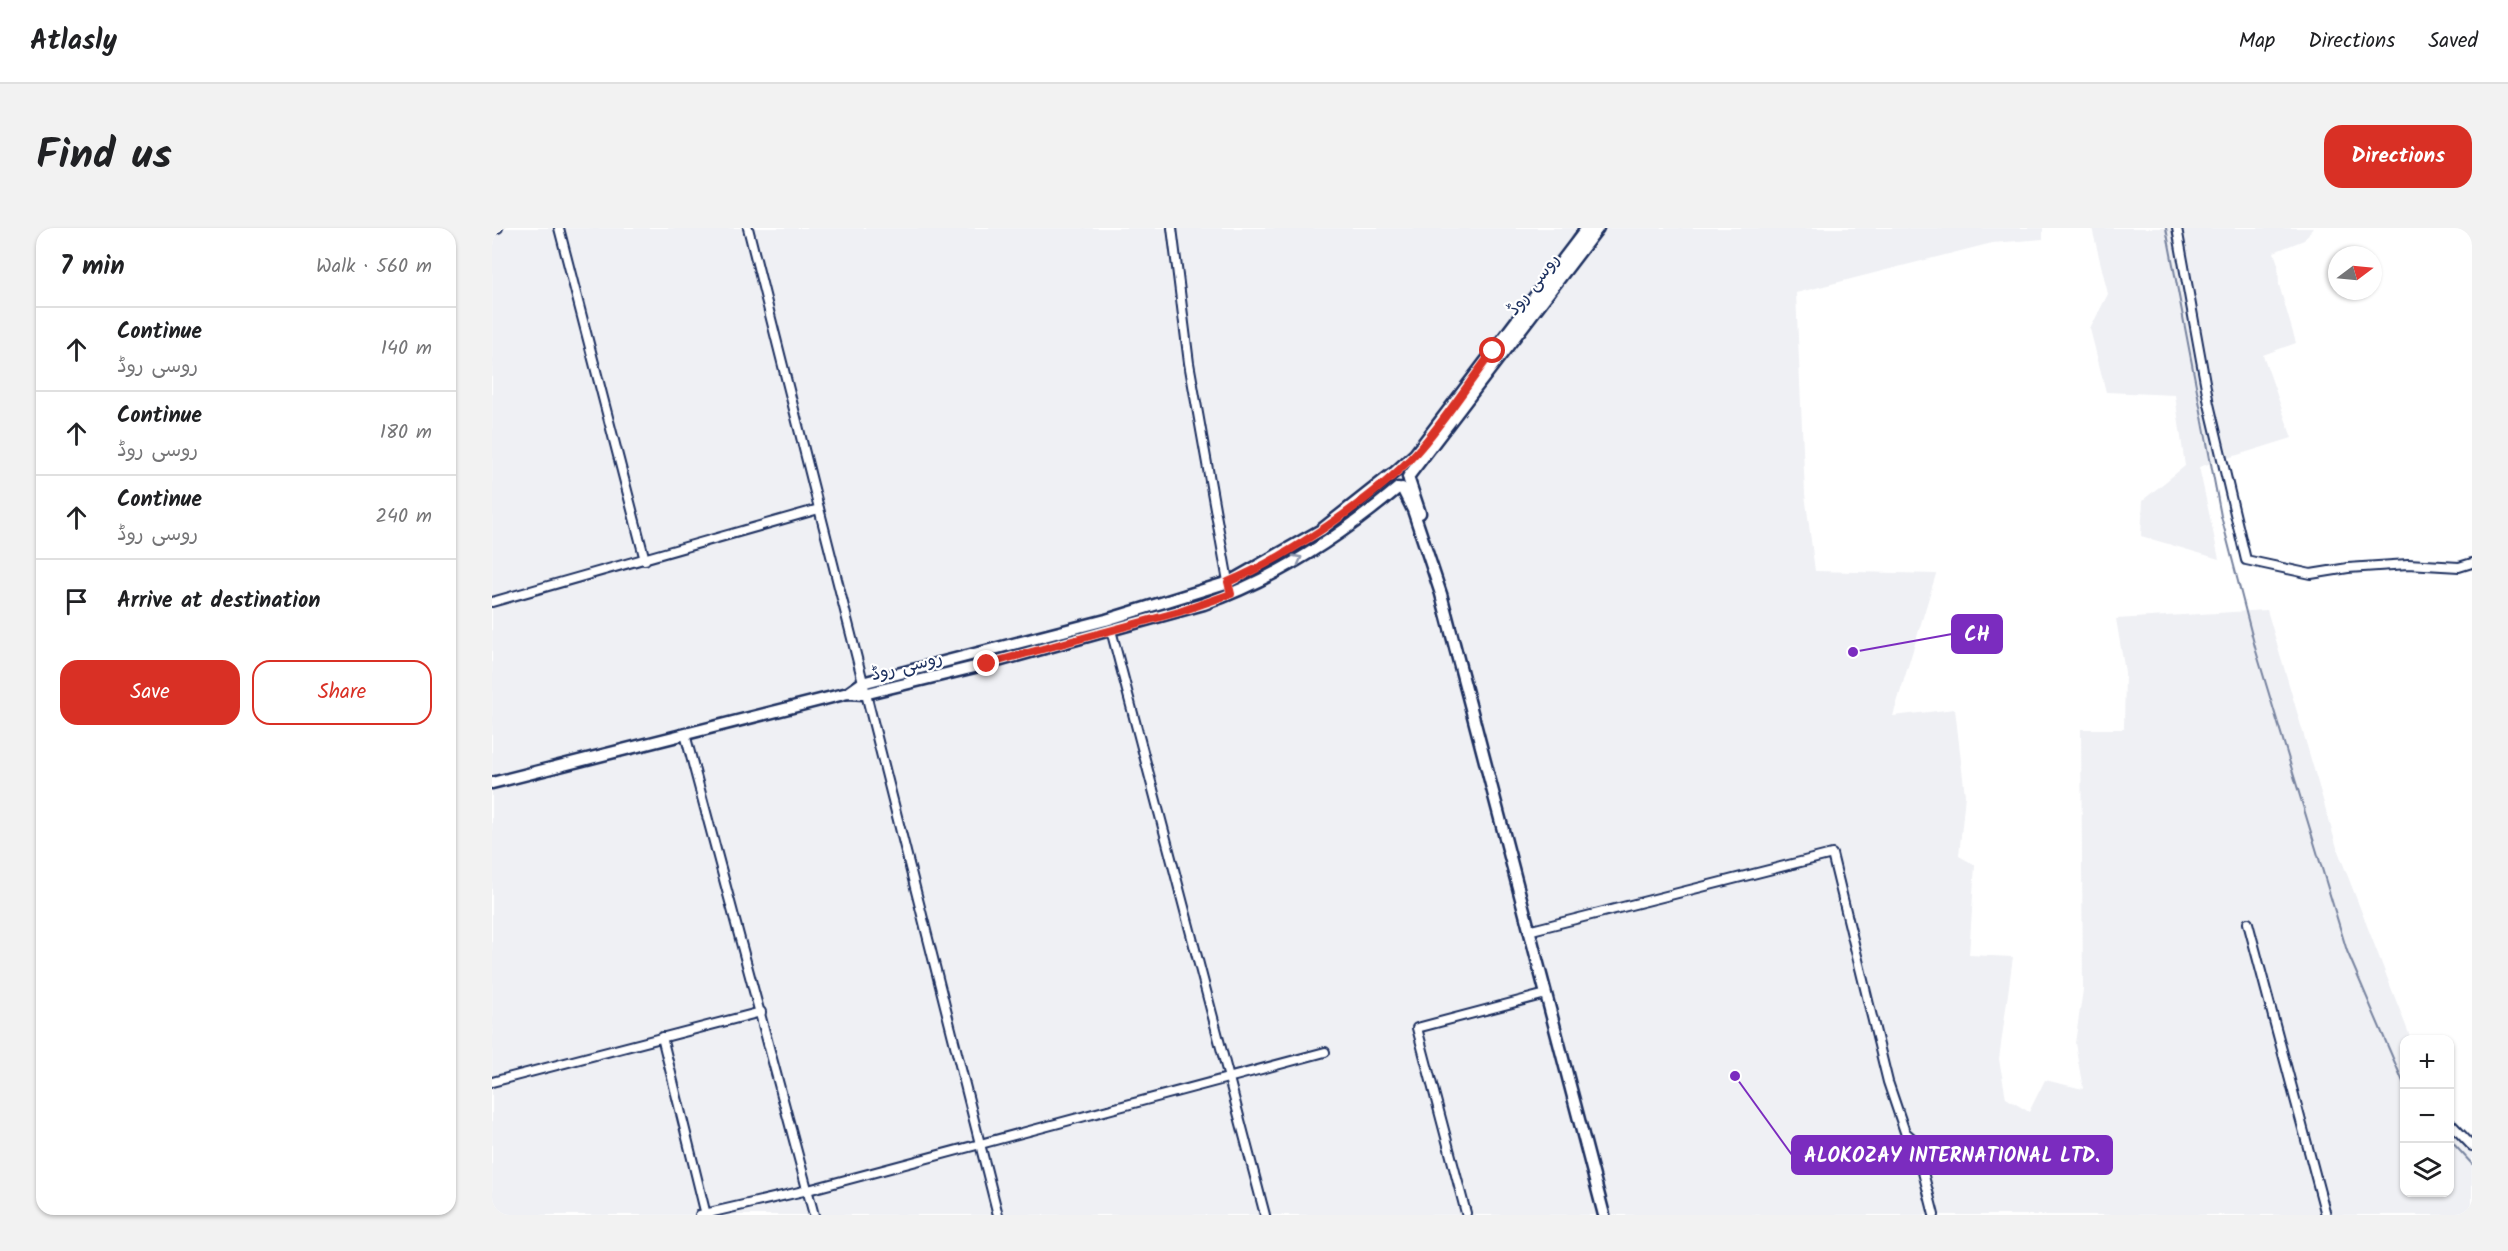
<!DOCTYPE html>
<html lang="en">
<head>
<meta charset="utf-8">
<style>
  :root { --surface:#fff; --page:#f2f2f2; --text:#202124; --muted:#757577; --line:#e0e0e0; --accent:#d93025 }
  body { margin:0; font-family:Kalam,"Playpen Sans Arabic",sans-serif; background:var(--page); color:var(--text) }
  .controls { position:absolute; right:18px; bottom:18px; display:grid; overflow:hidden; border-radius:12px; box-shadow:0 2px 4px #0004 }
  .controls button { width:54px; height:54px; display:grid; place-items:center; padding:0; border:0; border-bottom:2px solid var(--line); background:var(--surface); color:var(--text); font:30px sans-serif }
  .compass { position:absolute; left:1836px; top:18px; width:54px; height:54px; border-radius:50%; background:var(--surface); box-shadow:0 2px 4px #0004; rotate:74deg }
  .stop { position:absolute; width:18px; height:18px; margin:-14px; border:4px solid #d93025; border-radius:50%; background:#fff }
  .stop.end { background:#d93025; border-color:#fff; box-shadow:0 2px 6px #0008 }
  .list { margin:0; padding:0; list-style:none }
  h2 { display:flex; justify-content:space-between; align-items:center; height:78px; margin:0; padding:0 24px; font-size:26px }
  h2 small { font-size:20px; font-weight:400; color:var(--muted) }
  .list li { display:grid; grid-template-columns:39px 1fr auto; gap:18px; align-items:center; box-sizing:border-box; height:84px; padding:0 24px; border-top:2px solid var(--line) }
  .list b { display:block; font-size:22px; white-space:nowrap }
  .list p { margin:0; font-size:20px; white-space:nowrap; color:var(--muted) }
  .list em { font-size:20px; font-style:normal; color:var(--muted) }
  .actions { display:flex; gap:12px; padding:18px 24px }
  .actions a { flex:1; padding:14px 0; border:2px solid var(--accent); border-radius:18px; text-align:center; font-size:21px; color:var(--accent) }
  .actions .main { background:var(--accent); color:#fff }
  .icon { flex:none; width:33px; height:33px; fill:none; stroke:currentColor; stroke-width:2; stroke-linecap:round; stroke-linejoin:round }
  .map { position:relative; flex:none; width:1980px; height:987px; overflow:hidden; border-radius:18px }
  header { display:flex; align-items:center; gap:36px; box-sizing:border-box; height:84px; padding:0 30px; background:var(--surface); border-bottom:2px solid var(--line) }
  header strong { font-size:28px }
  nav { display:flex; gap:33px; margin-inline-start:auto; font-size:21px }
  .intro { display:flex; align-items:center; justify-content:space-between; box-sizing:border-box; height:144px; padding:0 36px }
  h1 { margin:0; font-size:42px }
  .button { padding:15px 27px; border-radius:18px; background:var(--accent); color:#fff; font-size:21px; font-weight:700 }
  main { display:flex; gap:36px; padding:0 36px }
  aside { flex:1; background:var(--surface); border-radius:18px; box-shadow:0 2px 4px #0004 }
  .map>svg:first-child { display:block }
</style>
</head>
<body>
<header>
<strong>Atlasly</strong>
<nav><a>Map</a><a>Directions</a><a>Saved</a></nav>
</header>
<div class="intro"><h1>Find us</h1><a class="button">Directions</a></div>
<main>
<aside>
<h2>7 min<small>Walk · 560 m</small></h2>
<ul class="list">
<li><svg class="icon" aria-label="ahead" viewBox="0 0 24 24"><path d="M12 20V5M6 11l6-6 6 6"/></svg><div><b>Continue</b><p>روسی روڈ</p></div><em>140 m</em></li>
<li><svg class="icon" aria-label="ahead" viewBox="0 0 24 24"><path d="M12 20V5M6 11l6-6 6 6"/></svg><div><b>Continue</b><p>روسی روڈ</p></div><em>180 m</em></li>
<li><svg class="icon" aria-label="ahead" viewBox="0 0 24 24"><path d="M12 20V5M6 11l6-6 6 6"/></svg><div><b>Continue</b><p>روسی روڈ</p></div><em>240 m</em></li>
<li><svg class="icon" aria-label="arrive" viewBox="0 0 24 24"><path d="M6 21V4h12l-3 4 3 4H6"/></svg><div><b>Arrive at destination</b></div></li>
</ul>
<div class="actions"><a class="main">Save</a><a>Share</a></div>
</aside>
<div class="map">
<svg width="1980" height="987" viewBox="0 0 1980 987">
  <rect width="100%" height="100%" fill="#fff"/>
  <filter id="ink" filterUnits="userSpaceOnUse"><feTurbulence type="fractalNoise" baseFrequency=".0167" numOctaves="2"/><feDisplacementMap in="SourceGraphic" scale="12" xChannelSelector="R" yChannelSelector="G"/><feConvolveMatrix kernelMatrix="1 2 1 2 8 2 1 2 1" color-interpolation-filters="sRGB"/></filter>
  <g filter="url(#ink)">
    <!-- built -->
    <g fill="#eff0f4">
      <polygon points="0,0 1551,0 1551,11 1500,15 1304,65 1313,266 1323,343 1444,346 1401,488 1463,481 1473,567 1467,628 1483,637 1477,727 1521,729 1507,831 1514,870 1537,884 1553,852 1591,861 1583,815 1591,762 1589,501 1632,501 1633,444 1624,391 1775,382 1846,623 1919,811 1912,812 1912,964 1958,964 1958,887 1980,910 1980,987 0,987"/>
      <polygon points="1600,0 1821,0 1812,12 1782,24 1786,36 1787,57 1804,115 1771,127 1800,210 1707,239 1727,331 1649,308 1651,272 1693,238 1683,167 1614,164 1598,101 1616,66"/>
    </g>
    <g fill="none" stroke-linecap="round" stroke-linejoin="round">
      <!-- stream -->
      <g stroke="#77839f" stroke-width="2">
        <polyline points="1674,0 1729,288 1764,423 1855,723 1912,856"/>
        <polyline points="1958,912 1980,936"/>
      </g>
      <defs>
        <g id="street">
          <polyline points="67,0 153,332"/>
          <polyline points="256,0 506,987"/>
          <polyline points="680,0 697,135 737,359"/>
          <polyline points="1685,0 1717,176 1754,332 1819,346 1856,340 1916,336 1967,339 1980,335"/>
          <polyline points="0,1 6,0"/>
          <polyline points="0,374 327,281"/>
          <polyline points="619,402 773,987"/>
          <polyline points="193,506 322,987"/>
          <polyline points="1756,695 1834,987"/>
          <polyline points="1036,703 1340,626 1396,854 1413,904 1423,913 1442,987"/>
          <polyline points="170,809 214,987"/>
          <polyline points="0,854 269,784"/>
          <polyline points="1959,896 1980,918"/>
          <polyline points="974,985 925,800 1054,766"/>
          <polyline points="208,987 316,962 833,824"/>
        </g>
        <g id="secondary">
          <polyline points="903,244 923,226 1095,0"/>
          <polyline points="916,249 1106,0"/>
          <polyline points="917,252 928,285"/>
          <polyline points="910,260 921,282 949,366 1112,987"/>
          <polyline points="356,465 370,455 614,392 737,354 829,302 900,246"/>
          <path d="M0,555L356,465L372,466L495,436L712,376C783,351 849,308 906,260"/>
        </g>
      </defs>
      <!-- street casing -->
      <use href="#street" stroke="#1b2f5e" stroke-width="12"/>
      <!-- secondary casing -->
      <use href="#secondary" stroke="#1b2f5e" stroke-width="15"/>
      <!-- street -->
      <use href="#street" stroke="#fff" stroke-width="8"/>
      <!-- secondary -->
      <use href="#secondary" stroke="#fff" stroke-width="10"/>
    </g>
    <!-- one-way arrows -->
    <defs><path id="oneway-chevron" d="M-2-3.5L2.5 0L-2 3.5" fill="none" stroke-width="1.6" stroke-linecap="round" stroke-linejoin="round" transform="scale(1.5)"/></defs>
    <use stroke="#8d97ae" href="#oneway-chevron" transform="translate(806 331) rotate(-28)"/>
  </g>
  <g fill="none" stroke-linecap="round" stroke-linejoin="round" filter="url(#ink)">
    <!-- route -->
    <path stroke="#d93025" stroke-width="8" d="M495,436L687,384L739,366L736,354C792,331 883,270 924,225C952,194 975,157 1001,123"/>
  </g>
  <g text-anchor="middle" dominant-baseline="central" stroke-width="4.5" stroke-linejoin="round" paint-order="stroke">
    <!-- street labels -->
    <g font-size="18" fill="#1b2f5e" stroke="#fff">
      <text transform="translate(1042 57) rotate(-52)">روسی روڈ</text>
      <text transform="translate(415 439) rotate(-14)">روسی روڈ</text>
    </g>
  </g>
  <!-- callouts -->
  <path fill="none" stroke="#7b2cbf" stroke-width="2" d="M1361 424L1460 406M1243 848L1300 927"/>
  <g fill="#7b2cbf" stroke="#fff" stroke-width="2">
    <circle cx="1361" cy="424" r="6"/>
    <circle cx="1243" cy="848" r="6"/>
  </g>
  <g fill="#7b2cbf" stroke="#7b2cbf" stroke-width="2">
    <rect x="1460" y="387" width="50" height="38" rx="6"/>
    <rect x="1300" y="908" width="320" height="38" rx="6"/>
  </g>
  <g font-size="20" text-anchor="middle" font-weight="bold" fill="#fff">
    <text x="1485" y="413">CH</text>
    <text x="1460" y="934">ALOKOZAY INTERNATIONAL LTD.</text>
  </g>
</svg>
<div class="controls">
<button>+</button>
<button>−</button>
<button><svg class="icon" aria-label="layers" viewBox="0 0 24 24"><path d="M12 4l9 5-9 5-9-5zM3 14l9 5 9-5"/></svg></button>
</div>
<svg class="compass" viewBox="-18 -18 36 36"><path d="M0-13l5 13h-10z" fill="#e53935"/><path d="M0 13l5-13h-10z" fill="#757577"/></svg>
<div class="stop" style="left:1001px;top:123px"></div>
<div class="stop end" style="left:495px;top:436px"></div>
</div>
</main>
</body>
</html>
